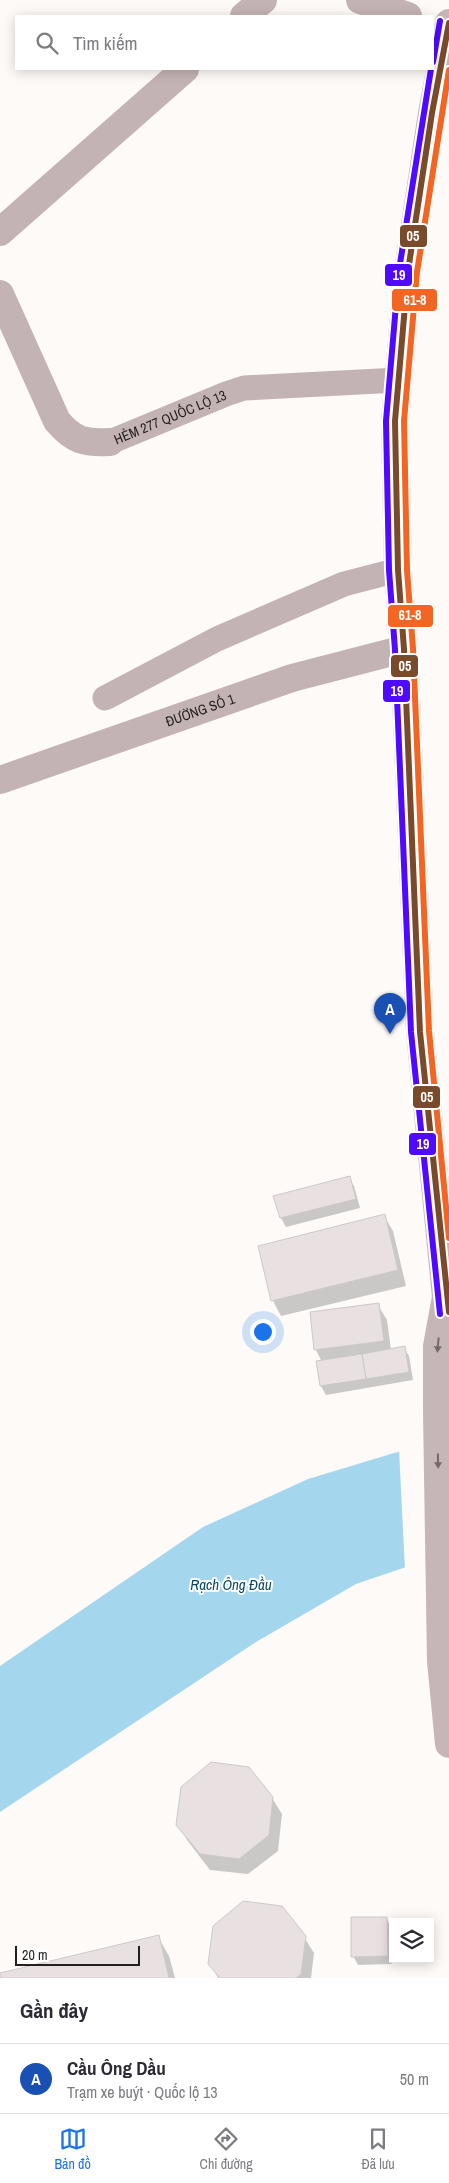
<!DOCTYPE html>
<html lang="vi">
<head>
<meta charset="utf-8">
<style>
  :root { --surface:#fff; --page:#f7f7f7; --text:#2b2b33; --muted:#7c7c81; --line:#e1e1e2; --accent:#1a73e8 }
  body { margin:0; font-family:"Archivo Narrow",sans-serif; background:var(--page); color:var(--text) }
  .controls { position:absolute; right:15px; bottom:15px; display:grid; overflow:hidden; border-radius:0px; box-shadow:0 2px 12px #0003 }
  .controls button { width:45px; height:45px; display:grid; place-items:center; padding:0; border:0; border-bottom:1px solid var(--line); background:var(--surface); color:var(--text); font:25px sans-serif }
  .scale { position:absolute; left:15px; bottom:12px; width:125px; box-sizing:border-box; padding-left:5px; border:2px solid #221f1e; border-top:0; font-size:14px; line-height:18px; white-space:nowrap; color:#221f1e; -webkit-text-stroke:4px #fff; paint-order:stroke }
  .you { position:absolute; left:262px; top:1331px; width:18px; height:18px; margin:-12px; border:4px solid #fff; border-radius:50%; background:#1a73e8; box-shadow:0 0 0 8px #1a73e833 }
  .badge { display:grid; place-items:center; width:32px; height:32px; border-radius:50%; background:var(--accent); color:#fff; font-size:16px; font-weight:700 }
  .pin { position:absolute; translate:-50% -41px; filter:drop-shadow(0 1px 2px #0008) }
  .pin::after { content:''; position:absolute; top:26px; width:18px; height:15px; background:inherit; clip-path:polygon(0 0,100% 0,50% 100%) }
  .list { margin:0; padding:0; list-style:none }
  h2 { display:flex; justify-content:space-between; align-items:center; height:65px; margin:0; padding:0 20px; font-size:21px }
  h2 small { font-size:16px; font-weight:400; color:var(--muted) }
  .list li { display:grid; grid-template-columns:32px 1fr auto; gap:15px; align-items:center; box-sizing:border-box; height:70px; padding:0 20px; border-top:1px solid var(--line) }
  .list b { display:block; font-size:19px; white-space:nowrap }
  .list p { margin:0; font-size:16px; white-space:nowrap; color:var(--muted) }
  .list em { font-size:16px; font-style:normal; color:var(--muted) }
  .icon { flex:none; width:28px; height:28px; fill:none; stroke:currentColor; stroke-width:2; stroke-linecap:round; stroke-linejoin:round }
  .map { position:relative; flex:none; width:449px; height:1978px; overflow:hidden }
  .search { position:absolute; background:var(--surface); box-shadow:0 2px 12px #0003; left:15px; right:15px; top:15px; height:55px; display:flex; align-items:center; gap:12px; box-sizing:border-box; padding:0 18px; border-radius:0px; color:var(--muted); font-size:19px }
  .sheet { height:135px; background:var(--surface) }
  nav { display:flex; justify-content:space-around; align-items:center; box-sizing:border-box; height:70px; border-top:1px solid var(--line); background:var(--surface); font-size:14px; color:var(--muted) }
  nav a { display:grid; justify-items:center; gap:2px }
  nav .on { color:var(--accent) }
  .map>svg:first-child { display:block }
</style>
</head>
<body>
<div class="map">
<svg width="449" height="1978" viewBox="0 0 449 1978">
  <rect width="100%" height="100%" fill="#fdfaf8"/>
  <!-- water -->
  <polygon fill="#a4d7ee" points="449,1440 409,1566 356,1584 256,1642 0,1812 0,1666 203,1527 308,1479 394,1453"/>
  <!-- pier -->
  <polygon fill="#fdfaf8" points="449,1437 449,1559 405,1570 399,1449"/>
  <!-- shadow -->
  <g fill="#0003">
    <polygon points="349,1178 354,1186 360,1208 286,1227 281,1218 275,1196"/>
    <polygon points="384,1216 393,1231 406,1286 281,1316 273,1301 259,1247"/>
    <polygon points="378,1305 387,1320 391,1350 404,1348 409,1356 413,1380 326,1395 321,1386 317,1362 322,1362 316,1350 311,1313"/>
    <polygon points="272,1798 282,1814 278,1851 248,1874 210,1870 187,1840 178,1824"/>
    <polygon points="386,1918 391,1927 392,1964 358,1965 353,1956"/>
    <polygon points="158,1937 169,1956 175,1978 0,1978 0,1974"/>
    <polygon points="304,1937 314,1953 311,1978 218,1978 210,1963"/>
  </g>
  <!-- building -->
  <g fill="#e9e0e1" stroke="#cccac9">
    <polygon points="350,1176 356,1199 280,1218 273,1196"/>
    <polygon points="385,1214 398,1270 271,1301 258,1246"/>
    <polygon points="379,1303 384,1341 314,1350 310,1312"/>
    <polygon points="405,1346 409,1372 366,1379 362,1354"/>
    <polygon points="362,1354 366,1379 320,1386 316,1361"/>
    <polygon points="211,1762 249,1767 273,1797 269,1835 239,1859 200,1854 176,1825 181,1787"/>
    <polygon points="243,1901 282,1906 306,1936 301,1974 296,1978 220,1978 208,1964 213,1926"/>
    <polygon points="351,1917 387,1917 388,1956 351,1957"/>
    <polygon points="159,1935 169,1978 0,1978 0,1973"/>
  </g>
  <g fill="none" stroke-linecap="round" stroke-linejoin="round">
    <!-- service -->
    <g stroke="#c4b3b4" stroke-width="25">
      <path id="s1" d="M110,442L226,394L244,388L398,380"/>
      <polyline points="105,698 217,639 344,584 398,570"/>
    </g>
    <!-- minor -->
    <g stroke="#c4b3b4" stroke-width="28">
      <polyline points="360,0 408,16"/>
      <polyline points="244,16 263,0"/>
      <polyline points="0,232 185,69"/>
      <path d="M0,294L57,421C74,441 84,443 110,442"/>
      <path id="s2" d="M0,780L292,678L404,649"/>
    </g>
    <!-- trunk -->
    <g stroke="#c6b6b8" stroke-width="28">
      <polyline points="449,23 432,113 408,271 395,421 398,570 404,649 420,1032 446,1297 449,1312"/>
      <polyline points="446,1297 437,1346 437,1412 441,1661 449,1744"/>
    </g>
    <defs>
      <polyline id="bus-1" points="449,23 432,113 408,271 395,421 398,570 404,649 420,1032 449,1312"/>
      <g id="bus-2">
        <polyline points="433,62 440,21"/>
        <polyline points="431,69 399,270 386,421 389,570 395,650 411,1032 440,1314"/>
      </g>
      <polyline id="bus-3" points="449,70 417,272 404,421 407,570 413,649 429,1031 449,1238"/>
    </defs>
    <!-- bus-1 casing -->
    <use href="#bus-1" stroke="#fff" stroke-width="10"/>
    <!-- bus-2 casing -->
    <use href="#bus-2" stroke="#fff" stroke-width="10"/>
    <!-- bus-3 casing -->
    <use href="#bus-3" stroke="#fff" stroke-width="10"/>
    <!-- bus-1 -->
    <use href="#bus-1" stroke="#7a4b2a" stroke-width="6"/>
    <!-- bus-2 -->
    <use href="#bus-2" stroke="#4f0aff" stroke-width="6"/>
    <!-- bus-3 -->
    <use href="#bus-3" stroke="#f26522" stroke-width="6"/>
  </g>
  <!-- one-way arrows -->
  <defs><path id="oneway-solid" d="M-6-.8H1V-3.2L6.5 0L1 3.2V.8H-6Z" transform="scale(1.25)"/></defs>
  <g fill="#746a6b">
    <use href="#oneway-solid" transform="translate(438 1345) rotate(95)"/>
    <use href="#oneway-solid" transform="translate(438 1461) rotate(89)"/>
  </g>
  <g text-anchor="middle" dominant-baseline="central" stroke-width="4" stroke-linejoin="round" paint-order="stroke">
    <!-- street labels -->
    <g font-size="14" fill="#221f1e" stroke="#fff">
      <text stroke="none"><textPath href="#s1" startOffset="65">HẺM 277 QUỐC LỘ 13</textPath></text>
      <text stroke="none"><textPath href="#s2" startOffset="212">ĐƯỜNG SỐ 1</textPath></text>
    </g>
    <!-- water labels -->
    <g font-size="15" font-style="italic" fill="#084860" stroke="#fff">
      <text x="231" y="1584">Rạch Ông Đầu</text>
    </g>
  </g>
  <g stroke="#fff" stroke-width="2">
    <rect x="399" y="224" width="29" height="24" rx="5" fill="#7a4b2a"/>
    <rect x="384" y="263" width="29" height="24" rx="5" fill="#4f0aff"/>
    <rect x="391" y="288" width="47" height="24" rx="5" fill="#f26522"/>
    <rect x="387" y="604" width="47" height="24" rx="5" fill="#f26522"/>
    <rect x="390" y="654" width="29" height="24" rx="5" fill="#7a4b2a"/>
    <rect x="382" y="679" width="29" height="24" rx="5" fill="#4f0aff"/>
    <rect x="412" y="1085" width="29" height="24" rx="5" fill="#7a4b2a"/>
    <rect x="408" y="1132" width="29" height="24" rx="5" fill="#4f0aff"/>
  </g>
  <g font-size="14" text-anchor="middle" font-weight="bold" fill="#fff">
    <text x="413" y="241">05</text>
    <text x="399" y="280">19</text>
    <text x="415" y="305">61-8</text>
    <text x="410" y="620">61-8</text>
    <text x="405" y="671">05</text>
    <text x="397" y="696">19</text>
    <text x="427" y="1102">05</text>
    <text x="423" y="1149">19</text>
  </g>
</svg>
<div class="controls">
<button><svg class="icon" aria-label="layers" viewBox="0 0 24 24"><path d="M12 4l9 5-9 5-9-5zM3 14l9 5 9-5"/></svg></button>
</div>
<div class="scale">20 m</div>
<div class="you"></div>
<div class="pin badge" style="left:390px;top:1034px;background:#1a4fb4">A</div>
<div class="search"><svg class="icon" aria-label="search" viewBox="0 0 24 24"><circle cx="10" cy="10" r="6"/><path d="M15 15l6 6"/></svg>Tìm kiếm</div>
</div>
<section class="sheet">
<h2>Gần đây<small></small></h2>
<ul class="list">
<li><span class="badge" style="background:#1a4fb4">A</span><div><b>Cầu Ông Dầu</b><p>Trạm xe buýt · Quốc lộ 13</p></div><em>50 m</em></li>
</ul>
</section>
<nav>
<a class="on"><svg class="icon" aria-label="map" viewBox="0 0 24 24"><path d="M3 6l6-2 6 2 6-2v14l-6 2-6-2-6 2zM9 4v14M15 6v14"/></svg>Bản đồ</a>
<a><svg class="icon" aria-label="directions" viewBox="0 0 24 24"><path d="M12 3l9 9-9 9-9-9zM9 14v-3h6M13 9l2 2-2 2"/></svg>Chỉ đường</a>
<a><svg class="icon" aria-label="saved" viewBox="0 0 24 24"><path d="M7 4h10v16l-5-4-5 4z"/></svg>Đã lưu</a>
</nav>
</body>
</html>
